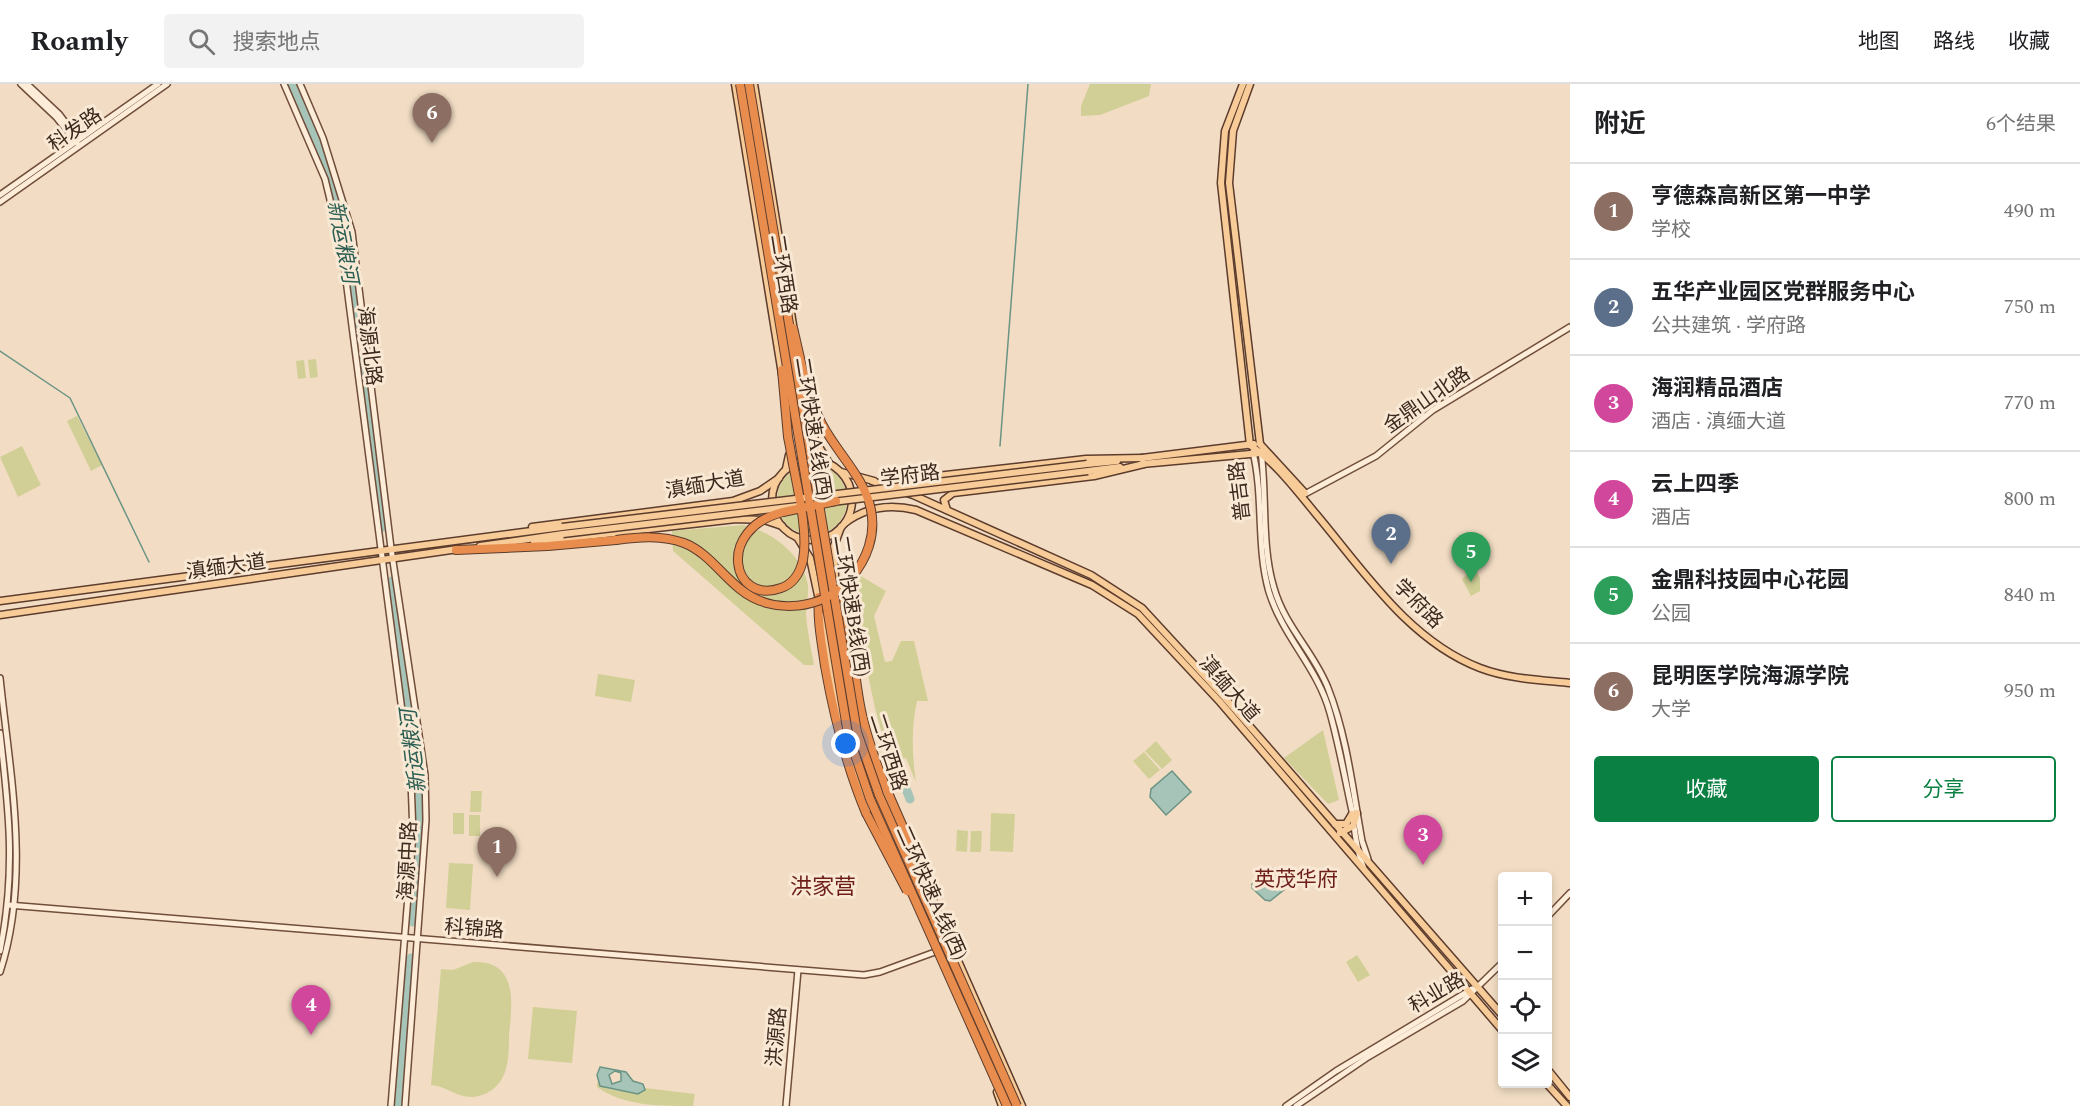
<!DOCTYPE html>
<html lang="zh">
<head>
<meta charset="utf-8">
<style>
  :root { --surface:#fff; --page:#f2f2f2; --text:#202124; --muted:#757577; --line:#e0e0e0; --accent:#0b8043 }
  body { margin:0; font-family:Spectral,"Noto Sans SC",serif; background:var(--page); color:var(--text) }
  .controls { position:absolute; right:18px; bottom:18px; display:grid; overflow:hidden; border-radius:6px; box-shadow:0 3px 9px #0003 }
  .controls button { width:54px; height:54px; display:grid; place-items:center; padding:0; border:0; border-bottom:2px solid var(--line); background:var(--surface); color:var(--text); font:30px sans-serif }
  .you { position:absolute; left:846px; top:660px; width:21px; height:21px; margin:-15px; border:4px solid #fff; border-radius:50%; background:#1a73e8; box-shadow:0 0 0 9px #1a73e833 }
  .badge { display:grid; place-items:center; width:39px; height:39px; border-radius:50%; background:var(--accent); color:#fff; font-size:20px; font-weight:700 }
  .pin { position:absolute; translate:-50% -50px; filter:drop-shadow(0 2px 3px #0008) }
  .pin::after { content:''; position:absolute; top:32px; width:21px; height:18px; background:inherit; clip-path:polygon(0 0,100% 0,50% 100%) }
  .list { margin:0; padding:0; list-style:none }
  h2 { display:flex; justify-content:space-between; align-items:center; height:78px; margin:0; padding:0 24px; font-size:26px }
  h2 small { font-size:20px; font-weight:400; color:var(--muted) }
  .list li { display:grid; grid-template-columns:39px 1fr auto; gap:18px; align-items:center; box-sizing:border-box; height:96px; padding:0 24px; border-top:2px solid var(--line) }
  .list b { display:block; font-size:22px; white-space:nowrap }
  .list p { margin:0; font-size:20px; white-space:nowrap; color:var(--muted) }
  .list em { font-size:20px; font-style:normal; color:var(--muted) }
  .actions { display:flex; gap:12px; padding:18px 24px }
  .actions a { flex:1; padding:14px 0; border:2px solid var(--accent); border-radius:6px; text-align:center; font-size:21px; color:var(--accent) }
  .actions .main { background:var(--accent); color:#fff }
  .icon { flex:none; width:33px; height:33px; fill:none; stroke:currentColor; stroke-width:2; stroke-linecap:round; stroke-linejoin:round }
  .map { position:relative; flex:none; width:1570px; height:1022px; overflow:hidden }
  header { display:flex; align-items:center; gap:36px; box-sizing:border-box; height:84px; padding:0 30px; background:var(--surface); border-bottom:2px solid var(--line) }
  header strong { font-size:28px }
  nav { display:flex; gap:33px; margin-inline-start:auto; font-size:21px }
  .search { width:420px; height:54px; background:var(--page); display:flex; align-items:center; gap:15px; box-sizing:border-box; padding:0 21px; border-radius:6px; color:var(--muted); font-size:22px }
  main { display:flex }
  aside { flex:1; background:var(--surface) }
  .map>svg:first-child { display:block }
</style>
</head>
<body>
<header>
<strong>Roamly</strong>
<div class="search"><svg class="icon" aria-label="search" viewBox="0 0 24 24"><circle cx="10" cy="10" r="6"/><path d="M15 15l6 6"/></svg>搜索地点</div>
<nav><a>地图</a><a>路线</a><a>收藏</a></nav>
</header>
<main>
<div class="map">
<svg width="1570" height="1022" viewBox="0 0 1570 1022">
  <rect width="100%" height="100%" fill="#f2ddc4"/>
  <!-- green -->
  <g fill="#d1cf96">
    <polygon points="1090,0 1151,0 1149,12 1100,31 1081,32 1081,22"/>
    <polygon points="316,275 318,293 310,294 308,276"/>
    <polygon points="304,276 306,294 298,295 296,277"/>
    <polygon points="77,332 102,381 91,387 67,337"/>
    <polygon points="22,362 41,401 18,413 0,373"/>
    <circle cx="812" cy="416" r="35"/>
    <path d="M743,441C769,446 801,469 807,497C810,507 806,519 806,530C807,546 811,564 814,581H804L673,467L672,447Z"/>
    <polygon points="1475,484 1480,494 1480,507 1471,512 1462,495"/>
    <path d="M861,492L886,507L874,532L885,578L892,577L901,557H914L928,617H917C911,645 912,670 916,698L906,674L890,679L875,624L850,506Z"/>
    <polygon points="598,590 635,596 631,618 595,612"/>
    <polygon points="1323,646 1339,716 1328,720 1284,674"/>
    <polygon points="1156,657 1172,676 1162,685 1145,667"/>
    <polygon points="1144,668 1160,686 1149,695 1133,677"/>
    <polygon points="471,707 482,707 481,728 470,728"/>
    <rect x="453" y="729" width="11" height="21"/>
    <polygon points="991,729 1015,730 1013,768 990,767"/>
    <rect x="469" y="731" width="11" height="21"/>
    <polygon points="957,746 968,747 967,768 956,767"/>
    <polygon points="971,747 982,747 981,768 970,768"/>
    <polygon points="449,779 473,780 470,826 446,824"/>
    <polygon points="1357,871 1370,891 1358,898 1346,878"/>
    <path d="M473,878C519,876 512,921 509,951C509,963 509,977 505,988C501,1000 491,1009 479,1012C460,1017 448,1002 431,1001L441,885L453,886Z"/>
    <polygon points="533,923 577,927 572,979 528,975"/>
    <path d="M597,998C605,1009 627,1006 641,1009L645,1004L695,1010L693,1022C658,1022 623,1022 597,1003Z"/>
  </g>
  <!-- water -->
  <g fill="#a6c4b7" stroke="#6b9484" stroke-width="1.5" fill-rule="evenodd">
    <polygon points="1172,687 1191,708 1166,731 1150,713 1151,705"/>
    <polygon points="1272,784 1286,801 1285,805 1270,817 1265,816 1252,804 1252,800"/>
    <path d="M600,983L626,988L633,997L643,1000L645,1006L638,1010L600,1002L597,991ZM615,987L621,989V997L612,1000L609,991Z"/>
  </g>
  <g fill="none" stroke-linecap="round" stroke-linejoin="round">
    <!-- stream -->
    <g stroke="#6b9484" stroke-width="1.5">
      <polyline points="0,267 70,314 149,478"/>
      <polyline points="1000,362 1028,0"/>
    </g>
    <!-- river -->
    <g stroke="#a6c4b7" stroke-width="9">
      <polyline points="291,0 321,68 340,126 358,251"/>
      <polyline points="361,272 384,443"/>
      <polyline points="392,497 420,714 420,755 413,838"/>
      <polyline points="896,679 910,715"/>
      <polyline points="398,1022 411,874"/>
    </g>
    <defs>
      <g id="secondary">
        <polyline points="21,0 56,33 77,59"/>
        <polyline points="27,0 59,30 71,46"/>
        <polyline points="284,0 325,95 342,165 411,696 413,750 391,1022"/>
        <polyline points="300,0 323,54 352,148 391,464 425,691 426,736 405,1022"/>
        <polyline points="0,111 158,0"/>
        <polyline points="0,118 167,0"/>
        <path d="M1261,367C1267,412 1261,461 1274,504C1285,543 1314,568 1328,604C1347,652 1353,707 1362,757L1368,775"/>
        <path d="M1253,368C1264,414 1256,463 1269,508C1283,553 1318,584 1330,629C1339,661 1345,695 1352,727C1355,747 1356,766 1364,785"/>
        <polyline points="1303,411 1376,372 1433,326 1570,243"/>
        <path d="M0,594C10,691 31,792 0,888"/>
        <path d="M0,649C9,727 16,788 0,867"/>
        <polyline points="8,821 864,891 880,888 935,868"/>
        <polyline points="1548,832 1570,809"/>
        <polyline points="786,1022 798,886"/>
        <polyline points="1286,1022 1336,987 1472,905"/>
        <polyline points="1296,1022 1368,973 1463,917 1502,879"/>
      </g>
      <g id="primary">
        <polyline points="735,0 782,290"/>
        <polyline points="754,0 794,247"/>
        <polyline points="1243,0 1225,47 1221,99 1250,361"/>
        <polyline points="1250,0 1233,47 1229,99 1260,360"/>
        <polyline points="806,319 815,356 829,379"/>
        <polyline points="1260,360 1305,409"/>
        <path d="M1250,361C1276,379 1296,406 1316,430C1363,486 1409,557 1480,584C1509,595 1540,596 1570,599"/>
        <polyline points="1142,374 1254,360"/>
        <circle cx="812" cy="416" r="40"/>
        <polyline points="1087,380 1117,377"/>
        <polyline points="1142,380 1261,369"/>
        <polyline points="786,385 789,371"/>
        <polyline points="1088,387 1120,383"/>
        <polyline points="841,388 874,397"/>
        <polyline points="872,397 913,411 1091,491 1142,524 1225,614 1502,931"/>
        <polyline points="884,398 1086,375 1143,374"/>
        <polyline points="947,426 944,416 953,409 1094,392 1144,380"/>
        <path d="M845,439C866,423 891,420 916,426L1092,501L1138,530L1220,618L1502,946"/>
        <polyline points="532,443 733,417 760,407 779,394"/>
        <polyline points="797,453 810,474 819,516"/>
        <polyline points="534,458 736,435 764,436 782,442"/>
        <polyline points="480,462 563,450"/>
        <polyline points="835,493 834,462 841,443"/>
        <polyline points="0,517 562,443"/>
        <polyline points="0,531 458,465"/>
        <polyline points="822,532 839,634"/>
        <polyline points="857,630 867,667"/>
        <polyline points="849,670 884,755"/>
        <polyline points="876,691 916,783"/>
        <polyline points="1335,740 1346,740 1352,730"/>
        <polyline points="1340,749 1353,742 1357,729"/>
        <polyline points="940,836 1022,1022"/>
        <polyline points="1548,986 1570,1013"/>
        <polyline points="1547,1000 1567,1022"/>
        <polyline points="997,1008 1002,1022"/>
      </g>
      <g id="highway">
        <polyline points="456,466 548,462 616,456"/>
        <path d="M837,510C854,547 853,592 862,631C873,678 893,721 913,765"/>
        <path d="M819,513C817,537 822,559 825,582C834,633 846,681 866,729"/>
      </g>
    </defs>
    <!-- secondary casing -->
    <use href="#secondary" stroke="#704e3b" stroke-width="8"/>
    <!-- primary casing -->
    <use href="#primary" stroke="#5c3c2d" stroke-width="9"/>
    <!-- highway casing -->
    <use href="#highway" stroke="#5c3c2d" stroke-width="10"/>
    <!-- secondary -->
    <use href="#secondary" stroke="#fcecd8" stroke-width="5"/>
    <!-- primary -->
    <use href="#primary" stroke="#f8cc99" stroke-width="6"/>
    <!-- highway -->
    <use href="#highway" stroke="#e88d4e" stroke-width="8"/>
    <defs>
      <g id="primary-bridge">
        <polyline points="832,418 1088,387"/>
        <polyline points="562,443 1087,380"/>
        <polyline points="563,450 798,422"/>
      </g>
      <g id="highway-bridge">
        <polyline points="740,0 848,650 870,715 1007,1022"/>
        <polyline points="749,0 857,648 879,711 1017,1022"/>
        <path d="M782,286L788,353L790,363C795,396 809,444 803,476C800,489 793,500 781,504C732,522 715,445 783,428L836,417"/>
        <path d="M616,456C639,453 662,451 684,459C707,468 721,490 740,505C773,532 824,526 851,494C867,475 876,451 871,426C865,394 837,369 822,340C806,310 801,276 793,244"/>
        <polyline points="866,729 907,807"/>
        <polyline points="913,765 942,840"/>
      </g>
    </defs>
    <!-- primary-bridge casing -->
    <use href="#primary-bridge" stroke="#5c3c2d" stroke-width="9" stroke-linecap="butt"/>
    <!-- highway-bridge casing -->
    <use href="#highway-bridge" stroke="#5c3c2d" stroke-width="10" stroke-linecap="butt"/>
    <!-- primary-bridge -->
    <use href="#primary-bridge" stroke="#f8cc99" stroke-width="6"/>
    <!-- highway-bridge -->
    <use href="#highway-bridge" stroke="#e88d4e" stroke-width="8"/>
  </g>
  <g text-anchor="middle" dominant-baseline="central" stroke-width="6" stroke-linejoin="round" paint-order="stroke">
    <!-- street labels -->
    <g font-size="20" fill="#3d281d" stroke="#f8e8d4">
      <text transform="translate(75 46) rotate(-35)">科发路</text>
      <text transform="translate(783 190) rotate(81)">二环西路</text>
      <text transform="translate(369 262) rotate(83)">海源北路</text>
      <text transform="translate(1427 316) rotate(-35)">金鼎山北路</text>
      <text transform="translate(813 345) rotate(81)">二环快速A线(西)</text>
      <text transform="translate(910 392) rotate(-7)">学府路</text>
      <text transform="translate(705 401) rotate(-10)">滇缅大道</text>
      <text transform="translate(1240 407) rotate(-97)">普吉路</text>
      <text transform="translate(226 483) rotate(-8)">滇缅大道</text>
      <text transform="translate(1418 520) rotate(45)">学府路</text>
      <text transform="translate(851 522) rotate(81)">二环快速B线(西)</text>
      <text transform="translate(1229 605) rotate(49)">滇缅大道</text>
      <text transform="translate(888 668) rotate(72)">二环西路</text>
      <text transform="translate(408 777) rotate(-87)">海源中路</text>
      <text transform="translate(931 809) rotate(66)">二环快速A线(西)</text>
      <text transform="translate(474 845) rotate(4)">科锦路</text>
      <text transform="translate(1437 909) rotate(-30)">科业路</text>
      <text transform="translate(777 953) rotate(-85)">洪源路</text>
    </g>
    <!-- water labels -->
    <g font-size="21" font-style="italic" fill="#2b5e53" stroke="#f8e8d4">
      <text transform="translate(342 158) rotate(79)">新运粮河</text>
      <text transform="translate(414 667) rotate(-97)">新运粮河</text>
    </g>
    <!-- neighbourhood labels -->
    <g font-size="21" fill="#6d1e19" stroke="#f8e8d4">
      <text x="1296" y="796">英茂华府</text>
    </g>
    <!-- quarter labels -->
    <g font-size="22" fill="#6d1e19" stroke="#f8e8d4">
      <text x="823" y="803">洪家营</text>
    </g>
  </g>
</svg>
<div class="controls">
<button>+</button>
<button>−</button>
<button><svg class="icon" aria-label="locate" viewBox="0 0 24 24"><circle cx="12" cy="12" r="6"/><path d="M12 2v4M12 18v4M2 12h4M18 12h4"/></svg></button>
<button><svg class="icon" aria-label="layers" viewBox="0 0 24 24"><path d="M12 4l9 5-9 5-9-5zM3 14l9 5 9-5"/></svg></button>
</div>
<div class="you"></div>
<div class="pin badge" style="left:497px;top:793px;background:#8d6e63">1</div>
<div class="pin badge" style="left:1391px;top:480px;background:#5c6f8a">2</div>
<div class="pin badge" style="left:1423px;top:781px;background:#d1479c">3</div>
<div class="pin badge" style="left:311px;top:951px;background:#d1479c">4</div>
<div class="pin badge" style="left:1471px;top:498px;background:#2e9e5b">5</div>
<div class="pin badge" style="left:432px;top:59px;background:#8d6e63">6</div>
</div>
<aside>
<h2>附近<small>6个结果</small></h2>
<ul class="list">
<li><span class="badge" style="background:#8d6e63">1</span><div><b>亨德森高新区第一中学</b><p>学校</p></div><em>490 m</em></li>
<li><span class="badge" style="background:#5c6f8a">2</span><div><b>五华产业园区党群服务中心</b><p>公共建筑 · 学府路</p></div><em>750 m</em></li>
<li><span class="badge" style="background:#d1479c">3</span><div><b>海润精品酒店</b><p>酒店 · 滇缅大道</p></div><em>770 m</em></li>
<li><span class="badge" style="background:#d1479c">4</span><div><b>云上四季</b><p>酒店</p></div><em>800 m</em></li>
<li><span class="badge" style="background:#2e9e5b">5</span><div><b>金鼎科技园中心花园</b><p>公园</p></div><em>840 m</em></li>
<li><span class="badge" style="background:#8d6e63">6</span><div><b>昆明医学院海源学院</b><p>大学</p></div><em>950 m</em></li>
</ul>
<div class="actions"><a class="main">收藏</a><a>分享</a></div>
</aside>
</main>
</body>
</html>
